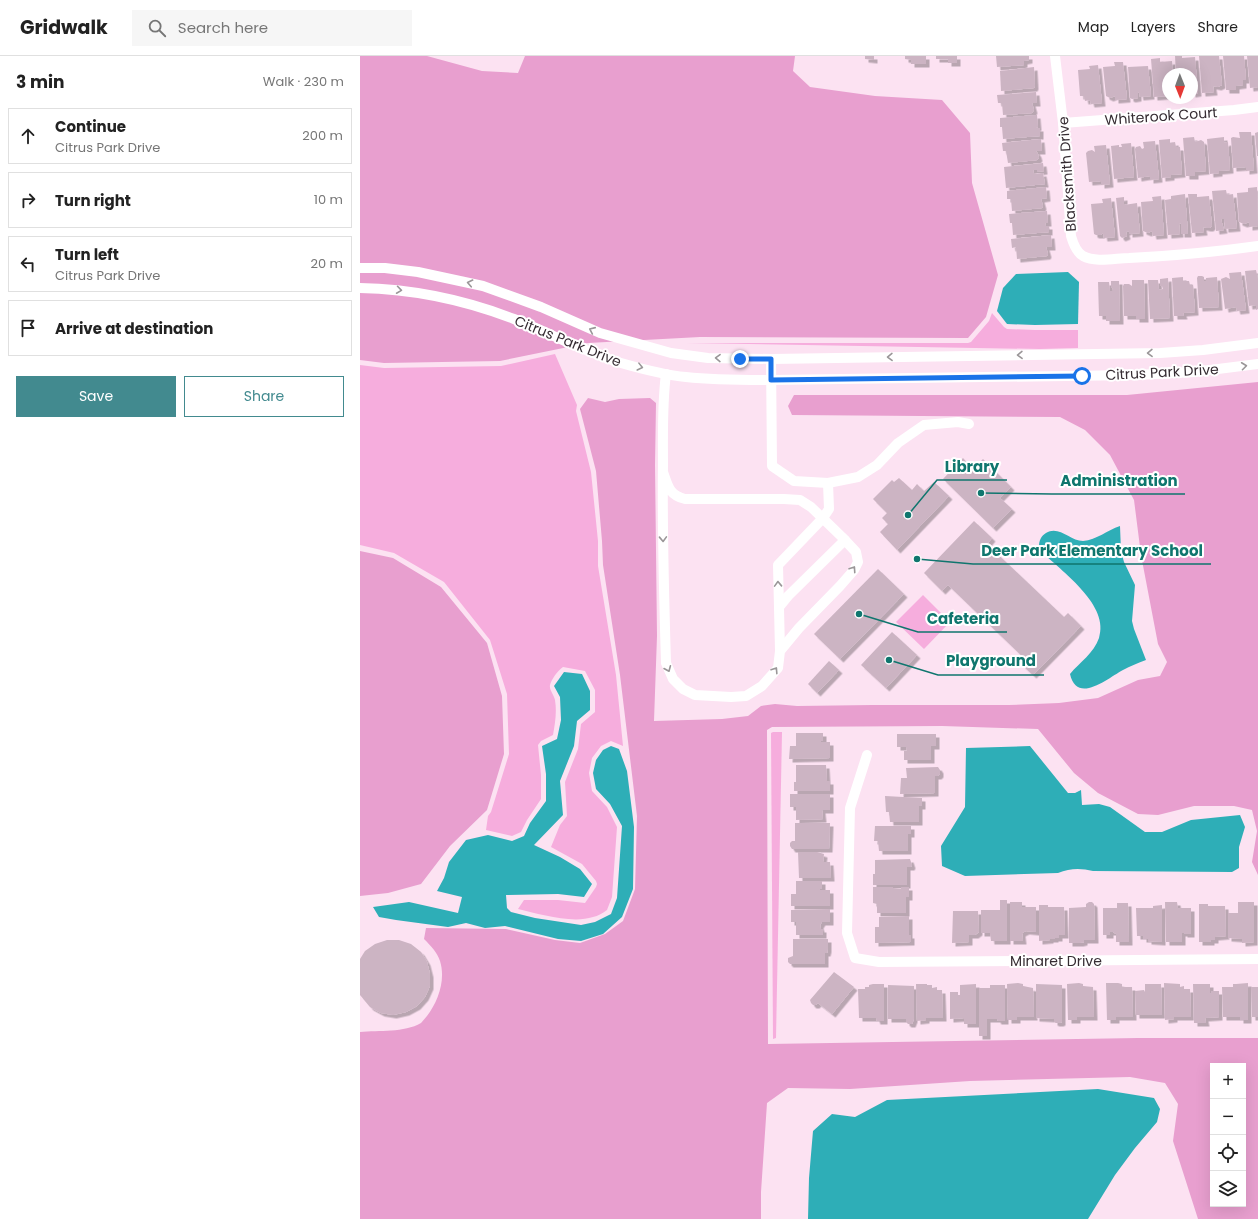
<!DOCTYPE html>
<html lang="en">
<head>
<meta charset="utf-8">
<style>
  :root { --surface:#fff; --page:#f6f6f6; --text:#222; --muted:#767676; --line:#e0e0e0; --accent:#428a8f }
  body { margin:0; font-family:Poppins,sans-serif; background:var(--page); color:var(--text) }
  .controls { position:absolute; right:12px; bottom:12px; display:grid; overflow:hidden; border-radius:0px; box-shadow:0 4px 16px #0002 }
  .controls button { width:36px; height:36px; display:grid; place-items:center; padding:0; border:0; border-bottom:1px solid var(--line); background:var(--surface); color:var(--text); font:20px sans-serif }
  .compass { position:absolute; left:802px; top:12px; width:36px; height:36px; border-radius:50%; background:var(--surface); box-shadow:0 4px 16px #0002; rotate:179deg }
  .stop { position:absolute; width:12px; height:12px; margin:-9px; border:3px solid #1a73e8; border-radius:50%; background:#fff }
  .stop.end { background:#1a73e8; border-color:#fff; box-shadow:0 1px 4px #0008 }
  .list { margin:0; padding:0; list-style:none }
  h2 { display:flex; justify-content:space-between; align-items:center; height:52px; margin:0; padding:0 16px; font-size:17px }
  h2 small { font-size:13px; font-weight:400; color:var(--muted) }
  .list li { display:grid; grid-template-columns:26px 1fr auto; gap:12px; align-items:center; box-sizing:border-box; height:56px; margin:0 8px 8px; padding:0 8px; border:1px solid var(--line); border-radius:0px }
  .list b { display:block; font-size:15px; white-space:nowrap }
  .list p { margin:0; font-size:13px; white-space:nowrap; color:var(--muted) }
  .list em { font-size:13px; font-style:normal; color:var(--muted) }
  .actions { display:flex; gap:8px; padding:12px 16px }
  .actions a { flex:1; padding:9px 0; border:1px solid var(--accent); border-radius:0px; text-align:center; font-size:14px; color:var(--accent) }
  .actions .main { background:var(--accent); color:#fff }
  .icon { flex:none; width:22px; height:22px; fill:none; stroke:currentColor; stroke-width:2; stroke-linecap:round; stroke-linejoin:round }
  .map { position:relative; flex:none; width:898px; height:1163px; overflow:hidden }
  header { display:flex; align-items:center; gap:24px; box-sizing:border-box; height:56px; padding:0 20px; background:var(--surface); border-bottom:1px solid var(--line) }
  header strong { font-size:19px }
  nav { display:flex; gap:22px; margin-inline-start:auto; font-size:14px }
  .search { width:280px; height:36px; background:var(--page); display:flex; align-items:center; gap:10px; box-sizing:border-box; padding:0 14px; border-radius:0px; color:var(--muted); font-size:15px }
  main { display:flex }
  aside { flex:1; background:var(--surface) }
  .map>svg:first-child { display:block }
</style>
</head>
<body>
<header>
<strong>Gridwalk</strong>
<div class="search"><svg class="icon" aria-label="search" viewBox="0 0 24 24"><circle cx="10" cy="10" r="6"/><path d="M15 15l6 6"/></svg>Search here</div>
<nav><a>Map</a><a>Layers</a><a>Share</a></nav>
</header>
<main>
<aside>
<h2>3 min<small>Walk · 230 m</small></h2>
<ul class="list">
<li><svg class="icon" aria-label="ahead" viewBox="0 0 24 24"><path d="M12 20V5M6 11l6-6 6 6"/></svg><div><b>Continue</b><p>Citrus Park Drive</p></div><em>200 m</em></li>
<li><svg class="icon" aria-label="right" viewBox="0 0 24 24"><path d="M7 20v-9h11M14 6l5 5-5 5"/></svg><div><b>Turn right</b></div><em>10 m</em></li>
<li><svg class="icon" aria-label="left" viewBox="0 0 24 24"><path d="M17 20v-9H6M10 6l-5 5 5 5"/></svg><div><b>Turn left</b><p>Citrus Park Drive</p></div><em>20 m</em></li>
<li><svg class="icon" aria-label="arrive" viewBox="0 0 24 24"><path d="M6 21V4h12l-3 4 3 4H6"/></svg><div><b>Arrive at destination</b></div></li>
</ul>
<div class="actions"><a class="main">Save</a><a>Share</a></div>
</aside>
<div class="map">
<svg width="898" height="1163" viewBox="0 0 898 1163">
  <defs>
    <filter id="shadow"><feDropShadow dx="3.5" dy="3.5" stdDeviation="0" flood-color="#0004"/></filter>
  </defs>
  <rect width="100%" height="100%" fill="#fce2f2"/>
  <!-- green -->
  <g fill="#f6addd">
    <polygon points="632,257 644,271 647,273 675,274 718,274 718,292 680,293 326,287 608,287 611,286 629,265"/>
    <path d="M195,298L217,349L216,355L231,416L238,485V510L256,619L263,690L251,685L241,690L232,702L229,717L232,735L247,751L257,771L252,841L247,854C243,857 238,860 233,861C212,868 179,858 158,853L164,844H198L225,847L236,831L237,828L236,825L222,808L191,791L200,769L207,760L205,726L218,693L221,668L235,656V634L225,615L203,611C198,614 191,624 190,629C189,634 194,639 195,644C197,656 195,668 193,679L181,685L178,689L181,719V743L167,764L161,776L152,780L126,774L128,760L131,756L149,698L147,638L130,584L84,526L34,497L0,489V309L24,312L141,310Z"/>
    <polygon points="563,539 590,566 564,593 536,566"/>
    <polygon points="413,676 422,676 422,677 416,982 413,983 411,677"/>
  </g>
  <!-- forest -->
  <g fill="#e89fcf" fill-rule="evenodd">
    <polygon points="0,0 67,0 122,15 158,17 165,0 435,0 433,15 450,31 515,40 582,44 610,77 612,127 638,219 626,261 608,282 340,281 228,287 140,305 24,307 0,304"/>
    <path d="M898,326V819L892,806L897,775L892,754L874,750H834L798,759L778,758L738,737L714,717L678,673L582,670L412,671L407,674L408,988L778,982H898V1163H838L813,1085L818,1048L805,1027L770,1021L610,1025L490,1033L428,1032L407,1047L401,1136V1163H0V976C19,974 44,977 61,967C63,965 65,962 67,960C78,946 86,924 80,905C77,896 71,890 64,883L66,872L146,873L195,884L220,887L245,878L263,865L275,833L277,760L260,619L243,509L242,485L236,415L220,353L228,342L245,346L259,343L290,342L296,347L295,409L297,580L294,665L362,663L388,660L401,650L415,648L437,650L513,649H649L699,647L738,642L778,624L800,620L807,606L798,588L781,499L774,444L750,399L725,374L700,361L432,359L428,350L434,339H767ZM853,1010H883V1148H853Z"/>
    <polygon points="0,495 33,502 81,531 127,587 142,640 144,698 127,754 90,790 61,828 28,837 0,840"/>
  </g>
  <!-- water -->
  <g fill="#2eaeb7">
    <polygon points="708,216 719,226 718,268 675,269 647,268 637,255 643,232 656,218"/>
    <path d="M760,470L761,495L764,506L775,529L772,565L774,573L786,604C778,607 770,610 763,614C748,622 717,649 710,618C720,606 734,597 739,582C750,550 704,517 684,498L679,490C679,485 681,480 686,477C699,469 710,485 723,485C737,484 747,474 760,470Z"/>
    <polygon points="204,616 222,618 230,635 230,654 217,665 214,690 200,725 203,759 174,789 200,801 220,813 232,828 224,841 198,838 146,839 147,852 151,856 175,862 221,869 235,866 251,858 257,842 262,770 250,748 236,733 233,717 236,704 243,694 251,690 259,693 267,715 274,771 273,833 262,861 243,878 221,885 198,883 145,870 125,872 106,867 88,871 36,864 19,861 13,851 49,846 98,857 102,841 77,835 84,822 89,806 106,784 128,779 152,785 164,780 170,767 186,745 186,718 182,690 197,683 201,664 200,641 194,630"/>
    <path d="M670,690L708,737H715L721,734L722,749L739,748L750,751L785,776H802L831,764L880,759L885,771L879,791V812L872,816L733,815C721,812 710,812 698,817L605,820L582,810L581,790L605,751L606,692Z"/>
    <polygon points="738,1033 794,1042 800,1053 797,1066 775,1092 755,1119 728,1163 448,1163 449,1122 453,1075 472,1058 495,1061 527,1044"/>
  </g>
  <!-- building -->
  <g fill="#ccb4c3" filter="url(#shadow)">
    <polygon points="505,0 514,0 514,4 505,3"/>
    <polygon points="545,0 566,0 566,8 551,8 551,4 545,3"/>
    <polygon points="576,0 597,0 597,7 588,7 588,3 576,3"/>
    <polygon points="636,0 669,0 669,4 664,5 664,9 637,11"/>
    <polygon points="815,0 822,0 822,2 835,1 838,37 832,38 832,18 816,18"/>
    <polygon points="839,0 859,0 862,29 858,31 853,30 854,36 842,37"/>
    <polygon points="863,0 884,0 886,24 883,24 883,29 876,30 876,34 866,34"/>
    <polygon points="887,0 898,0 898,31 890,32"/>
    <polygon points="800,2 800,6 812,5 813,18 808,18 808,35 806,35 806,40 794,41 791,3"/>
    <polygon points="754,6 763,6 767,43 755,44 755,40 750,42 746,40 743,11 755,10"/>
    <polygon points="738,9 742,47 731,48 730,44 725,45 724,40 720,40 718,14 730,13 729,10"/>
    <polygon points="788,10 791,40 780,41 779,36 778,37 778,42 772,43 770,42 768,11"/>
    <polygon points="674,11 675,30 674,32 641,35 640,15"/>
    <polygon points="676,36 677,47 672,47 674,54 672,57 643,59 642,47 638,47 637,39"/>
    <polygon points="677,59 678,71 676,72 680,72 680,80 643,83 642,71 640,71 640,62"/>
    <polygon points="879,76 891,76 894,114 886,115 886,111 873,112 871,82 873,81 880,82"/>
    <polygon points="898,76 898,100 897,100 895,77"/>
    <polygon points="834,81 835,86 841,84 844,86 846,115 835,116 835,120 826,120 823,82"/>
    <polygon points="864,81 864,87 868,86 870,114 859,115 859,117 850,118 847,83"/>
    <polygon points="681,83 682,95 676,95 678,98 679,102 677,104 648,107 646,95 643,95 642,87"/>
    <polygon points="810,83 810,87 815,86 816,91 820,91 822,118 811,119 811,121 802,122 799,84"/>
    <polygon points="795,85 799,123 790,124 790,120 778,122 775,93 776,91 780,90 782,93 784,92 783,86"/>
    <polygon points="771,87 774,121 754,123 751,90 759,89 759,91 762,91 761,88"/>
    <polygon points="746,89 750,128 741,129 741,125 729,126 726,97 728,95 732,94 735,96 734,90"/>
    <polygon points="683,107 684,115 677,116 677,114 673,114 674,118 683,117 685,128 646,132 644,111"/>
    <polygon points="686,131 687,142 681,143 683,150 682,152 652,155 651,143 647,143 647,135"/>
    <polygon points="897,131 898,170 889,171 889,166 884,168 879,166 877,137 888,136 888,132"/>
    <polygon points="866,134 867,139 873,138 877,172 865,173 864,163 861,163 864,174 856,175 852,135"/>
    <polygon points="825,138 828,178 821,178 821,167 819,168 820,178 808,179 805,144 811,143 811,140"/>
    <polygon points="828,138 837,138 837,141 849,140 852,170 850,172 847,172 843,171 844,176 832,177"/>
    <polygon points="801,140 804,179 793,180 792,175 788,177 783,175 781,146 793,145 792,141"/>
    <polygon points="764,141 764,149 777,147 780,177 769,178 769,175 766,176 767,180 762,182 760,180 756,142"/>
    <polygon points="751,142 755,181 744,182 743,177 741,179 736,179 734,178 731,148 743,147 742,143"/>
    <polygon points="687,155 688,167 685,167 686,170 689,170 689,176 653,179 652,167 650,167 649,158"/>
    <polygon points="691,179 692,191 686,191 688,198 687,200 657,203 656,191 652,192 651,183"/>
    <polygon points="896,214 898,223 898,253 896,254 896,249 889,250 885,215"/>
    <polygon points="881,216 886,254 877,255 876,251 865,253 861,223 866,221 870,223 869,217"/>
    <polygon points="838,220 842,220 844,221 844,225 846,225 846,222 857,221 859,251 839,252 837,222"/>
    <polygon points="823,221 823,225 829,225 830,229 833,229 835,256 823,257 824,260 814,260 812,222"/>
    <polygon points="808,222 810,262 790,263 788,224 798,224 799,234 803,233 802,230 800,230 800,223"/>
    <polygon points="772,224 784,224 785,263 776,263 776,260 764,260 763,230 764,228 769,228 772,230"/>
    <polygon points="751,225 759,225 760,265 746,265 746,260 739,260 738,226 749,226 750,235 753,235 753,232 751,232"/>
    <polygon points="603,402 613,413 623,403 651,431 640,442 652,453 633,472 583,423"/>
    <polygon points="539,422 552,434 557,428 564,435 574,426 589,440 537,494 520,476 528,468 522,462 527,457 513,443 532,424 534,426"/>
    <polygon points="614,465 632,482 627,488 704,561 708,557 721,570 673,619 662,609 666,604 588,529 582,535 564,517"/>
    <polygon points="518,513 544,538 480,603 454,578"/>
    <polygon points="532,576 557,599 526,632 501,609"/>
    <polygon points="469,605 479,614 457,637 448,628"/>
    <polygon points="436,677 463,677 463,685 461,685 461,686 470,686 470,702 429,703 430,690 436,690"/>
    <polygon points="537,678 576,678 576,690 571,690 571,704 544,704 544,695 547,695 547,694 546,691 537,691"/>
    <polygon points="436,709 466,709 467,725 470,725 470,735 434,735 434,726 436,726"/>
    <polygon points="578,711 580,714 580,718 578,720 575,720 575,737 540,738 541,722 547,722 546,712"/>
    <polygon points="430,738 470,738 470,754 462,754 463,763 436,764 436,751 430,751"/>
    <polygon points="525,740 562,742 562,750 559,750 559,766 530,766 529,756 526,756"/>
    <polygon points="435,767 470,767 469,793 432,793 430,790 430,787 432,785 435,785"/>
    <polygon points="515,770 551,770 551,778 548,778 548,795 519,795 518,785 514,785"/>
    <polygon points="438,796 457,796 464,798 463,806 470,806 471,822 439,822"/>
    <polygon points="550,803 552,809 551,811 547,811 547,829 513,829 513,818 515,818 515,804"/>
    <polygon points="436,825 462,825 462,833 460,833 460,834 470,834 470,850 431,850 431,838 436,838"/>
    <polygon points="513,831 533,831 533,832 541,833 541,831 549,831 549,841 546,841 546,857 517,857 517,848 513,847"/>
    <polygon points="640,844 647,844 647,885 631,885 630,877 621,877 621,854 640,854"/>
    <polygon points="650,846 662,846 662,851 676,851 676,876 666,875 662,877 663,885 650,885"/>
    <polygon points="729,846 732,846 734,848 735,884 724,884 724,886 720,887 709,887 709,852 726,851 726,848"/>
    <polygon points="805,846 817,846 818,852 831,852 831,878 824,878 824,877 822,877 822,886 806,886"/>
    <polygon points="878,846 894,846 894,886 882,887 882,883 868,882 868,857 878,857"/>
    <polygon points="757,847 768,847 769,886 756,886 756,878 753,876 750,876 750,879 743,879 743,852 757,852"/>
    <polygon points="839,848 848,848 848,850 865,850 866,880 855,881 855,884 851,884 851,886 839,886"/>
    <polygon points="679,849 688,849 688,851 704,851 705,879 699,879 699,882 695,882 695,883 690,883 690,884 679,885"/>
    <polygon points="802,849 802,886 788,885 788,883 783,883 783,880 777,880 776,852 793,852 793,850"/>
    <polygon points="470,853 470,866 462,866 460,869 461,873 463,873 463,879 436,879 436,866 431,866 431,854"/>
    <polygon points="593,855 618,855 619,876 615,879 609,879 609,886 592,887"/>
    <polygon points="549,860 549,879 551,879 551,886 515,887 515,871 519,871 519,861"/>
    <polygon points="433,883 468,883 468,893 467,897 465,897 465,908 430,908 428,906 428,902 433,900"/>
    <polygon points="27,884 39,884 51,888 61,896 67,906 70,918 70,930 65,941 57,950 46,956 33,959 21,957 10,951 0,939 0,903 5,895 15,888"/>
    <polygon points="474,916 494,931 472,958 458,947 456,949 453,949 451,947 450,944"/>
    <polygon points="658,927 663,928 663,930 673,932 674,961 657,961 657,964 648,964 647,928"/>
    <polygon points="719,927 723,928 723,930 733,931 734,961 717,961 717,964 708,964 707,928"/>
    <polygon points="746,927 758,927 762,928 762,931 772,931 773,961 756,961 756,964 747,964"/>
    <polygon points="804,927 820,928 820,931 824,930 824,933 830,933 831,961 814,961 814,963 805,964"/>
    <polygon points="888,927 888,964 880,964 880,961 863,961 862,931 873,931 873,928 876,928"/>
    <polygon points="513,928 524,928 524,965 517,965 516,962 499,962 498,933 505,933 505,931 509,931 509,929"/>
    <polygon points="556,928 567,928 567,929 572,929 572,932 577,931 577,934 582,934 583,962 566,962 566,964 557,965"/>
    <polygon points="616,928 616,968 604,968 604,962 590,963 590,936 598,936 598,939 600,939 600,929"/>
    <polygon points="676,928 702,929 702,966 700,967 696,967 694,966 694,963 676,962"/>
    <polygon points="785,928 801,928 802,959 776,959 775,935 784,934 785,936"/>
    <polygon points="833,928 850,928 850,937 851,937 851,935 859,935 859,961 845,962 846,967 834,967"/>
    <polygon points="528,929 554,930 554,963 552,968 548,968 546,966 546,963 528,963"/>
    <polygon points="630,929 645,929 645,965 638,965 637,963 627,963 627,980 619,980 619,932 630,932"/>
    <polygon points="891,931 898,931 898,961 892,961"/>
  </g>
  <g fill="none" stroke-linecap="round" stroke-linejoin="round">
    <!-- minor -->
    <g stroke="#fff" stroke-width="10">
      <path d="M695,0L703,67L711,180C713,187 716,196 723,200C736,207 756,202 769,202C812,200 855,196 898,190"/>
      <polyline points="703,67 874,54 898,51"/>
      <polyline points="0,212 25,212 58,216 123,230 181,251 240,277 311,297 348,302 411,303 800,297 843,294 898,287"/>
      <path d="M0,232C52,233 105,244 154,263C190,277 224,296 261,307C282,313 304,319 326,321C354,324 383,324 411,324L775,319L834,316L898,308"/>
      <polyline points="411,303 412,410 434,425 468,427 498,421 517,409 538,387 564,369 598,366 609,368"/>
      <path d="M303,416C308,430 309,439 325,443H424L440,444L451,451L482,481L496,496L498,506L494,514L480,530L439,572L420,595L418,612L402,630L386,640L371,641L335,639L323,633L313,623L306,607C304,541 302,475 303,409C303,378 302,348 306,318"/>
      <polyline points="419,551 428,540 485,484"/>
      <polyline points="420,595 418,509 463,462 469,453 468,427"/>
      <polyline points="507,699 490,752 487,877 495,902 519,906 898,903"/>
    </g>
  </g>
  <!-- one-way arrows -->
  <defs><path id="oneway-chevron" d="M-2-3.5L2.5 0L-2 3.5" fill="none" stroke-width="1.6" stroke-linecap="round" stroke-linejoin="round"/></defs>
  <g stroke="#9a9698">
    <use href="#oneway-chevron" transform="translate(110 227) rotate(-168)"/>
    <use href="#oneway-chevron" transform="translate(39 234) rotate(8)"/>
    <use href="#oneway-chevron" transform="translate(232 274) rotate(-156)"/>
    <use href="#oneway-chevron" transform="translate(790 297) rotate(179)"/>
    <use href="#oneway-chevron" transform="translate(660 299) rotate(179)"/>
    <use href="#oneway-chevron" transform="translate(530 301) rotate(179)"/>
    <use href="#oneway-chevron" transform="translate(358 302) rotate(-179)"/>
    <use href="#oneway-chevron" transform="translate(884 310) rotate(-7)"/>
    <use href="#oneway-chevron" transform="translate(280 311) rotate(14)"/>
    <use href="#oneway-chevron" transform="translate(303 483) rotate(88)"/>
    <use href="#oneway-chevron" transform="translate(493 513) rotate(-56)"/>
    <use href="#oneway-chevron" transform="translate(418 528) rotate(-92)"/>
    <use href="#oneway-chevron" transform="translate(308 613) rotate(67)"/>
    <use href="#oneway-chevron" transform="translate(415 614) rotate(-57)"/>
  </g>
  <g fill="none" stroke-linecap="round" stroke-linejoin="round">
    <!-- route -->
    <polyline stroke="#1a73e8" stroke-width="5" points="380,303 411,303 411,324 722,320"/>
  </g>
  <g text-anchor="middle" dominant-baseline="central" stroke-width="4" stroke-linejoin="round" paint-order="stroke">
    <!-- street labels -->
    <g font-size="14" fill="#352c32" stroke="#fff">
      <text transform="translate(801 60) rotate(-4)">Whiterook Court</text>
      <text transform="translate(707 118) rotate(-94)">Blacksmith Drive</text>
      <text transform="translate(208 285) rotate(22)">Citrus Park Drive</text>
      <text transform="translate(802 316) rotate(-3)">Citrus Park Drive</text>
      <text x="696" y="905">Minaret Drive</text>
    </g>
  </g>
  <!-- callouts -->
  <path fill="none" stroke="#0f766e" stroke-width="1.5" d="M548 459L577 424H647M621 437L692 438H825M557 503L613 508H851M499 558L558 576H647M529 604L578 619H684"/>
  <g fill="#0f766e" stroke="#fff" stroke-width="1.5">
    <circle cx="548" cy="459" r="4"/>
    <circle cx="621" cy="437" r="4"/>
    <circle cx="557" cy="503" r="4"/>
    <circle cx="499" cy="558" r="4"/>
    <circle cx="529" cy="604" r="4"/>
  </g>
  <g font-size="15" text-anchor="middle" font-weight="bold" fill="#0f766e" stroke="#fff" stroke-width="4" stroke-linejoin="round" paint-order="stroke">
    <text x="612" y="416">Library</text>
    <text x="759" y="430">Administration</text>
    <text x="732" y="500">Deer Park Elementary School</text>
    <text x="603" y="568">Cafeteria</text>
    <text x="631" y="610">Playground</text>
  </g>
</svg>
<div class="controls">
<button>+</button>
<button>−</button>
<button><svg class="icon" aria-label="locate" viewBox="0 0 24 24"><circle cx="12" cy="12" r="6"/><path d="M12 2v4M12 18v4M2 12h4M18 12h4"/></svg></button>
<button><svg class="icon" aria-label="layers" viewBox="0 0 24 24"><path d="M12 4l9 5-9 5-9-5zM3 14l9 5 9-5"/></svg></button>
</div>
<svg class="compass" viewBox="-18 -18 36 36"><path d="M0-13l5 13h-10z" fill="#e53935"/><path d="M0 13l5-13h-10z" fill="#767676"/></svg>
<div class="stop" style="left:722px;top:320px"></div>
<div class="stop end" style="left:380px;top:303px"></div>
</div>
</main>
</body>
</html>
